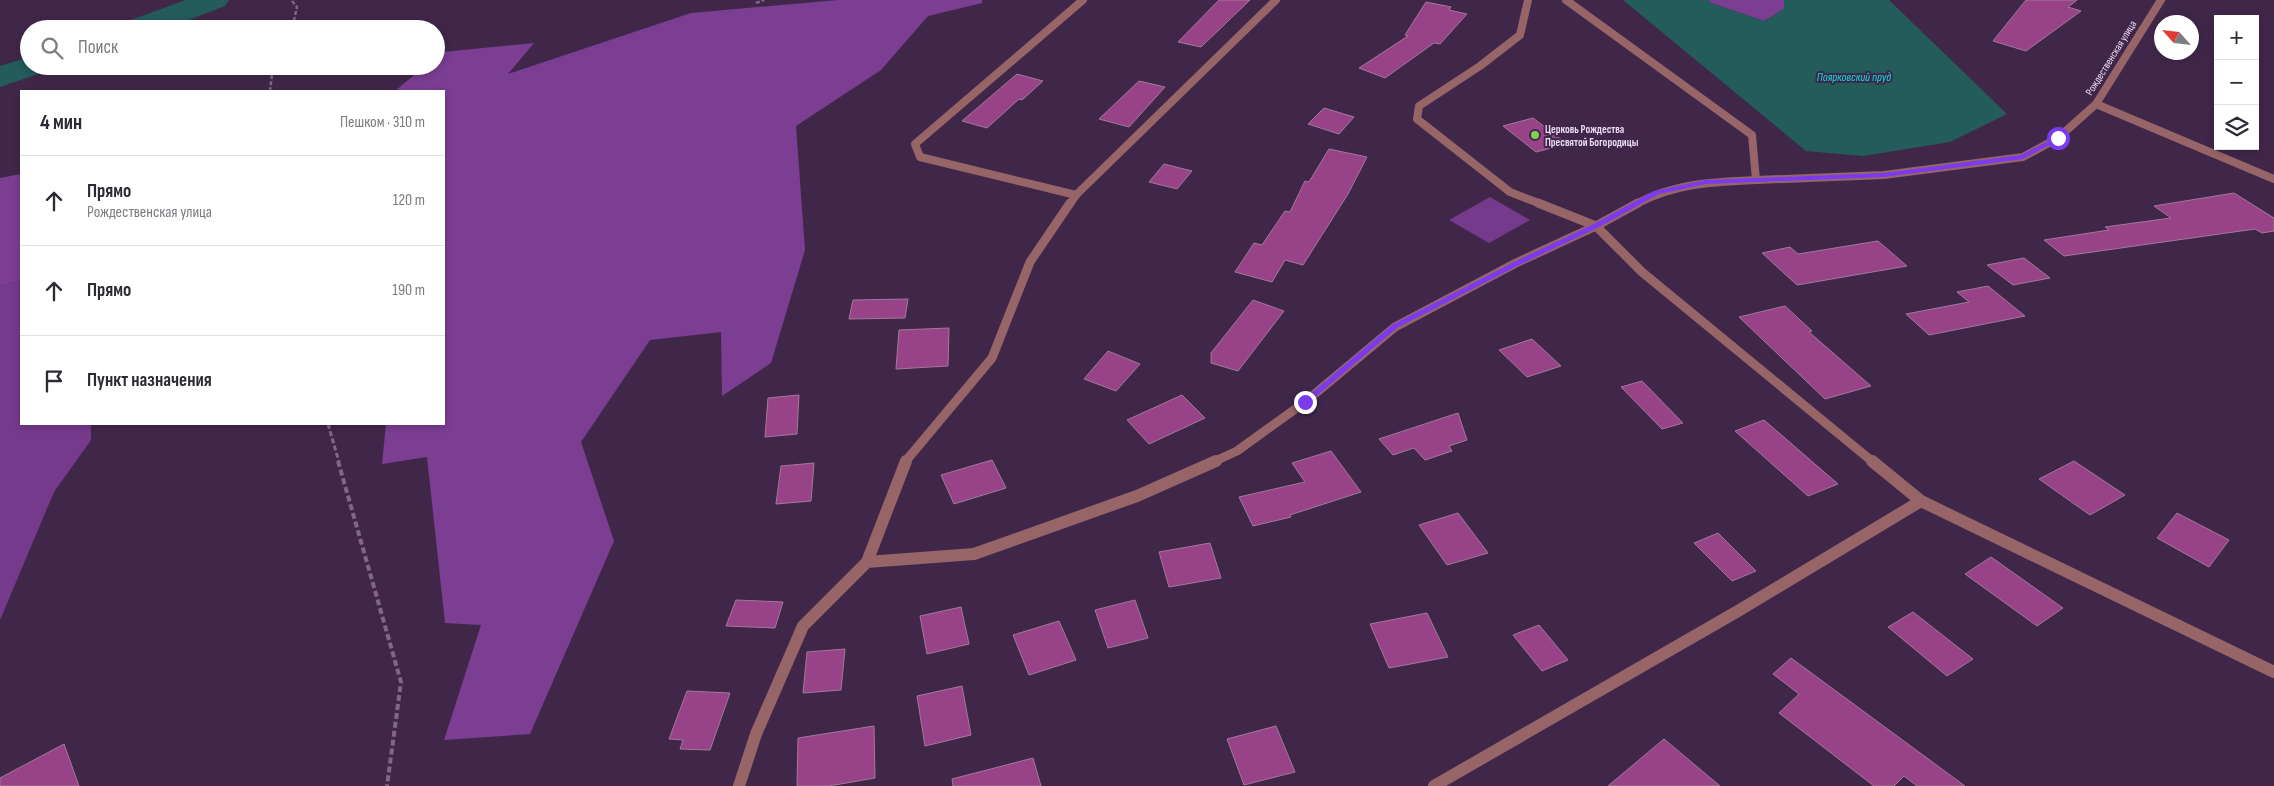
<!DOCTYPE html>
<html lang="ru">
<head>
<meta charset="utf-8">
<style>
  :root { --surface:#fff; --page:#f2f2f3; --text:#2b2b33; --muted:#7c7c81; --line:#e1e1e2 }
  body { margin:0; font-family:"Sofia Sans Condensed",sans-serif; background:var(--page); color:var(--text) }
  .controls { position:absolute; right:15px; top:15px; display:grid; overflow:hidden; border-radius:0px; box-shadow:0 2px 8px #0003 }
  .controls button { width:45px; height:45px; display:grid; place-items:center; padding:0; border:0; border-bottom:1px solid var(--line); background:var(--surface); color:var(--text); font:25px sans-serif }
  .compass { position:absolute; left:2154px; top:15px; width:45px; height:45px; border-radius:50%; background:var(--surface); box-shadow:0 2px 8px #0003; rotate:297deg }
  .stop { position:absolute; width:15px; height:15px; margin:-11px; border:4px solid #7c3aed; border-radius:50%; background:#fff }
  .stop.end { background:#7c3aed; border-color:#fff; box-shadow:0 1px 5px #0008 }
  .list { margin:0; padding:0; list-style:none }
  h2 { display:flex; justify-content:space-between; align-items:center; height:65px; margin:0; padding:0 20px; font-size:21px }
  h2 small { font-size:16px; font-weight:400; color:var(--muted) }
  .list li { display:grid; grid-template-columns:32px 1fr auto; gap:15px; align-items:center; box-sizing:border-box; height:90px; padding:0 20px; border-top:1px solid var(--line) }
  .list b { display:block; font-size:19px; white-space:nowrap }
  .list p { margin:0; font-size:16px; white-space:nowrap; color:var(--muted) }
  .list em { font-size:16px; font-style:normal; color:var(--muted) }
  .icon { flex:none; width:28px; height:28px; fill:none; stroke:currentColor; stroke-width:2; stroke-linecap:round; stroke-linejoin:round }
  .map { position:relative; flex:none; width:2274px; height:786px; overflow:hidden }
  .search { position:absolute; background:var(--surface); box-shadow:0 2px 8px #0003; left:20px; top:20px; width:425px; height:55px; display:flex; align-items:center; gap:12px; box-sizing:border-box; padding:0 18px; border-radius:28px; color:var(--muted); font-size:19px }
  .panel { position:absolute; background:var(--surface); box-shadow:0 2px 8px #0003; left:20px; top:90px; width:425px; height:335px; border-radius:0px }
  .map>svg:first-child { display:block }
</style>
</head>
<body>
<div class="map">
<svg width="2274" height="786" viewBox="0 0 2274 786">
  <rect width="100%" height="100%" fill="#40274a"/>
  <!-- green -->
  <g fill="#753a8b">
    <polygon points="1490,197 1530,220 1489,243 1449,220"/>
    <polygon points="21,280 21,424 91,424 91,440 54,492 0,620 0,286"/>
  </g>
  <!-- forest -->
  <g fill="#7b3e93">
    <polygon points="838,0 982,0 982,3 928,16 881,70 796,126 805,250 771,363 722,396 721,332 650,340 581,442 614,541 530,734 444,740 481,625 445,623 427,457 382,464 386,424 444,424 444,91 395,91 425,66 436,66 436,57 443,52 534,43 508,74 691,13"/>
    <polygon points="1709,0 1784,0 1784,9 1764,21 1711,3"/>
    <polygon points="21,174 21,280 0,286 0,178"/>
  </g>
  <!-- water -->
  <polygon fill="#245b5b" points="1623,0 1709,0 1711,3 1764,21 1784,9 1784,0 1889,0 2007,114 1950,142 1863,156 1806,151"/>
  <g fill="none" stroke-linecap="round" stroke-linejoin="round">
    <!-- river -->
    <g fill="#245b5b" fill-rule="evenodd">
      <polygon points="186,0 229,0 225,6 165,29 121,29 125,22"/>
      <polygon points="29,57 29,66 46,66 41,73 0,87 0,66"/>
    </g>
  </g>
  <!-- building -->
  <g fill="#984287" stroke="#a37999">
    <polygon points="1219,0 1250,0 1201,47 1178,42"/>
    <polygon points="2026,0 2077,0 2068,7 2081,11 2026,51 1993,41"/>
    <polygon points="1426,2 1451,7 1449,10 1467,14 1440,44 1434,43 1385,78 1359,68 1408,36 1405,35"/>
    <polygon points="1017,74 1043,81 1022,100 1019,99 987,128 962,121"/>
    <polygon points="1139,81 1165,87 1129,127 1099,119"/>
    <polygon points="1324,108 1354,117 1339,134 1308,124"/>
    <polygon points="1533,118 1567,144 1536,152 1503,126"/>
    <polygon points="1329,149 1367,157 1348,194 1303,265 1285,260 1272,282 1235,272 1254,243 1262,245 1285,211 1290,212 1305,181 1309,182"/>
    <polygon points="1164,164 1192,171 1177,189 1149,182"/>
    <polygon points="2234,193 2274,218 2274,231 2262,233 2255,229 2064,256 2044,240 2109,230 2105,227 2171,218 2154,206"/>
    <polygon points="1878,241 1907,266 1797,285 1762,253 1790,247 1798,254"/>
    <polygon points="2024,258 2050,278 2013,285 1987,265"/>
    <polygon points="1988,286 2025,316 1929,335 1906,314 1969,302 1957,292"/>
    <polygon points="908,299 905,318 849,319 853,300"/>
    <polygon points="1253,300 1284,311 1238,371 1211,363 1211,353"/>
    <polygon points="1785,306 1812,331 1809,332 1871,386 1825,399 1739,317"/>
    <polygon points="949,328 948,366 896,369 899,330"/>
    <polygon points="1532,339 1561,366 1527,377 1499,350"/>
    <polygon points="1108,351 1140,364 1116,391 1084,379"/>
    <polygon points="1642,381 1683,423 1662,429 1621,387"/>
    <polygon points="799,395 797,434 765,437 768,398"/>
    <polygon points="1182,395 1205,418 1149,444 1127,420"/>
    <polygon points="1458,413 1467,440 1449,446 1452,451 1425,460 1414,448 1393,455 1379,439"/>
    <polygon points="1764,420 1838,484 1808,496 1735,431"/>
    <polygon points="1331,451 1361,492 1290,515 1291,517 1253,526 1239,497 1305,482 1292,463"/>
    <polygon points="992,460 1006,488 954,504 941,475"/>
    <polygon points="2074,461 2125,495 2090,515 2039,479"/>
    <polygon points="814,463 811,501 776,504 781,466"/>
    <polygon points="1458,513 1488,553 1447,565 1419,525"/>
    <polygon points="2177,513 2229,540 2209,567 2157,538"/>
    <polygon points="1718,533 1756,571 1732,581 1694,543"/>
    <polygon points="1210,543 1221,578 1169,587 1159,552"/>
    <polygon points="1991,557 2063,608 2037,626 1965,574"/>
    <polygon points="736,600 783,602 775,628 726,626"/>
    <polygon points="1135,600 1148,638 1108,648 1095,610"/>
    <polygon points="961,607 969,644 927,654 920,616"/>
    <polygon points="1913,612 1973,659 1947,676 1888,627"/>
    <polygon points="1427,613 1448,657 1389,668 1370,624"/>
    <polygon points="1059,621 1076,660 1029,675 1013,635"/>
    <polygon points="1539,625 1568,660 1542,671 1513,635"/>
    <polygon points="845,649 841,690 803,693 807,652"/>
    <polygon points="1791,658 1965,786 1917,786 1904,776 1894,786 1874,786 1779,713 1799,694 1773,674"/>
    <polygon points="962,686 971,735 925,746 917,696"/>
    <polygon points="687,691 730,693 710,750 680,749 683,740 669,739"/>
    <polygon points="874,726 875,778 829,786 797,786 798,738"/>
    <polygon points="1276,726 1295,772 1244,785 1227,739"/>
    <polygon points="1664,739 1720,786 1608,786"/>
    <polygon points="64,744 79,786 0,786 0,778"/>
    <polygon points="1033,758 1041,786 953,786 952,779"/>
  </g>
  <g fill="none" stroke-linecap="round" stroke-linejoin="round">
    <!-- path-far2 -->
    <g stroke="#7e6887" stroke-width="2.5" stroke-dasharray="4 2" stroke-linecap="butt">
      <polyline points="292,1 297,7 292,29"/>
      <polyline points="756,3 764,0"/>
      <polyline points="270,91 273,66"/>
    </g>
    <!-- path-far1 -->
    <polyline stroke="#7e6887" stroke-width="3" stroke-dasharray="5 2.5" stroke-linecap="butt" points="328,424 339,462"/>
    <!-- path -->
    <polyline stroke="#7e6887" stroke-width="4" stroke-dasharray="6 3" stroke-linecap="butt" points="338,461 401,682 387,786"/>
    <!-- lane-far2 -->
    <g stroke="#976568" stroke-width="8">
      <polyline points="1528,0 1520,35 1480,66 1419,106 1417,119 1510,192 1541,204"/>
      <polyline points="2096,104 2274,179"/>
      <polyline points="1076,195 920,157 915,144 1083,0"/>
      <polyline points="1070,204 1076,195 1276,0"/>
    </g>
    <!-- lane-far1 -->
    <g stroke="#976568" stroke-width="9">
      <polyline points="1538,203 1596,226"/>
      <polyline points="905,462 992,358 1030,262 1070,203"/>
    </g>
    <!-- lane -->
    <g stroke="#976568" stroke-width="12">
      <polyline points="867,562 906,461"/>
      <polyline points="1434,786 1738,611 1921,501"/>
    </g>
    <!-- street-far2 -->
    <g stroke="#976568" stroke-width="8">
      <path d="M1566,0L1752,135L1756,180C1713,182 1675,183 1636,204"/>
      <polyline points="1756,180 1884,175 2023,157 2058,138 2096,104 2161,0"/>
    </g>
    <!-- street-far1 -->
    <g stroke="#976568" stroke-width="9">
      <polyline points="1596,226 1642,272 1873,462"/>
      <polyline points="1213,462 1237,451 1305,402 1395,327 1516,263 1596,226 1638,203"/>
    </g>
    <!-- street -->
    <g stroke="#976568" stroke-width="12">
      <polyline points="1872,461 1921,501 2274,672"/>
      <polyline points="739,786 756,734 803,626 867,562 974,554 1137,496 1216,461"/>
    </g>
  </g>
  <!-- route -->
  <polygon fill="#7c3aed" points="2058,136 2060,139 2023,159 1884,177 1706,184 1659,194 1599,227 1519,265 1397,328 1308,403 1301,402 1392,325 1514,262 1594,224 1654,191 1706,180 1884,173 2021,155"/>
  <!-- markers -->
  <circle fill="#80d051" stroke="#40274a" stroke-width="2" cx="1535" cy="135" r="5"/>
  <g text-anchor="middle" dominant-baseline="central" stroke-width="4" stroke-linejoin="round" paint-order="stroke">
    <!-- far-street labels -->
    <g font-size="11" fill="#e8d9ef" stroke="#40274a">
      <text transform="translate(2111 58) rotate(-58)">Рождественская улица</text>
    </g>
    <!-- far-poi labels -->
    <g font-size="11" font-weight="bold" fill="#e8d9ef" stroke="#40274a" text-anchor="start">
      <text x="1545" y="129">Церковь Рождества<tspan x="1545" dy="13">Пресвятой Богородицы</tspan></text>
    </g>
    <!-- far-water labels -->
    <g font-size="12" font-style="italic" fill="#09e0e1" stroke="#40274a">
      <text x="1854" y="77">Поярковский пруд</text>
    </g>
  </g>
</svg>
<div class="controls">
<button>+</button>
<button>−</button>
<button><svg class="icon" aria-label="layers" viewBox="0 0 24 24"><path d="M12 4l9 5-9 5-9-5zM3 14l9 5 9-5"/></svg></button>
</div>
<svg class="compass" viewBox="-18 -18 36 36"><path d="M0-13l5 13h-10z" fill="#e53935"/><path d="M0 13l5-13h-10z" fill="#7c7c81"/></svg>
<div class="stop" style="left:2058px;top:138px"></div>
<div class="stop end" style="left:1305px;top:402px"></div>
<div class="search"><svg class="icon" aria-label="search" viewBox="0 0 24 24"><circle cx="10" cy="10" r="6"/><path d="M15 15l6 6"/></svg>Поиск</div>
<section class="panel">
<h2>4 мин<small>Пешком · 310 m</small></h2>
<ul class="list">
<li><svg class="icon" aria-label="ahead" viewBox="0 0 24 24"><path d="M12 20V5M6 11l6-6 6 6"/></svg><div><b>Прямо</b><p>Рождественская улица</p></div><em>120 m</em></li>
<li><svg class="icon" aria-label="ahead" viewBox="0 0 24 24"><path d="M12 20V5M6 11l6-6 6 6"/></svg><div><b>Прямо</b></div><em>190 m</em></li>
<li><svg class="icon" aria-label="arrive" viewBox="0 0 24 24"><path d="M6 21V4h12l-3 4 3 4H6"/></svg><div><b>Пункт назначения</b></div></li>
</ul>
</section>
</div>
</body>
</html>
